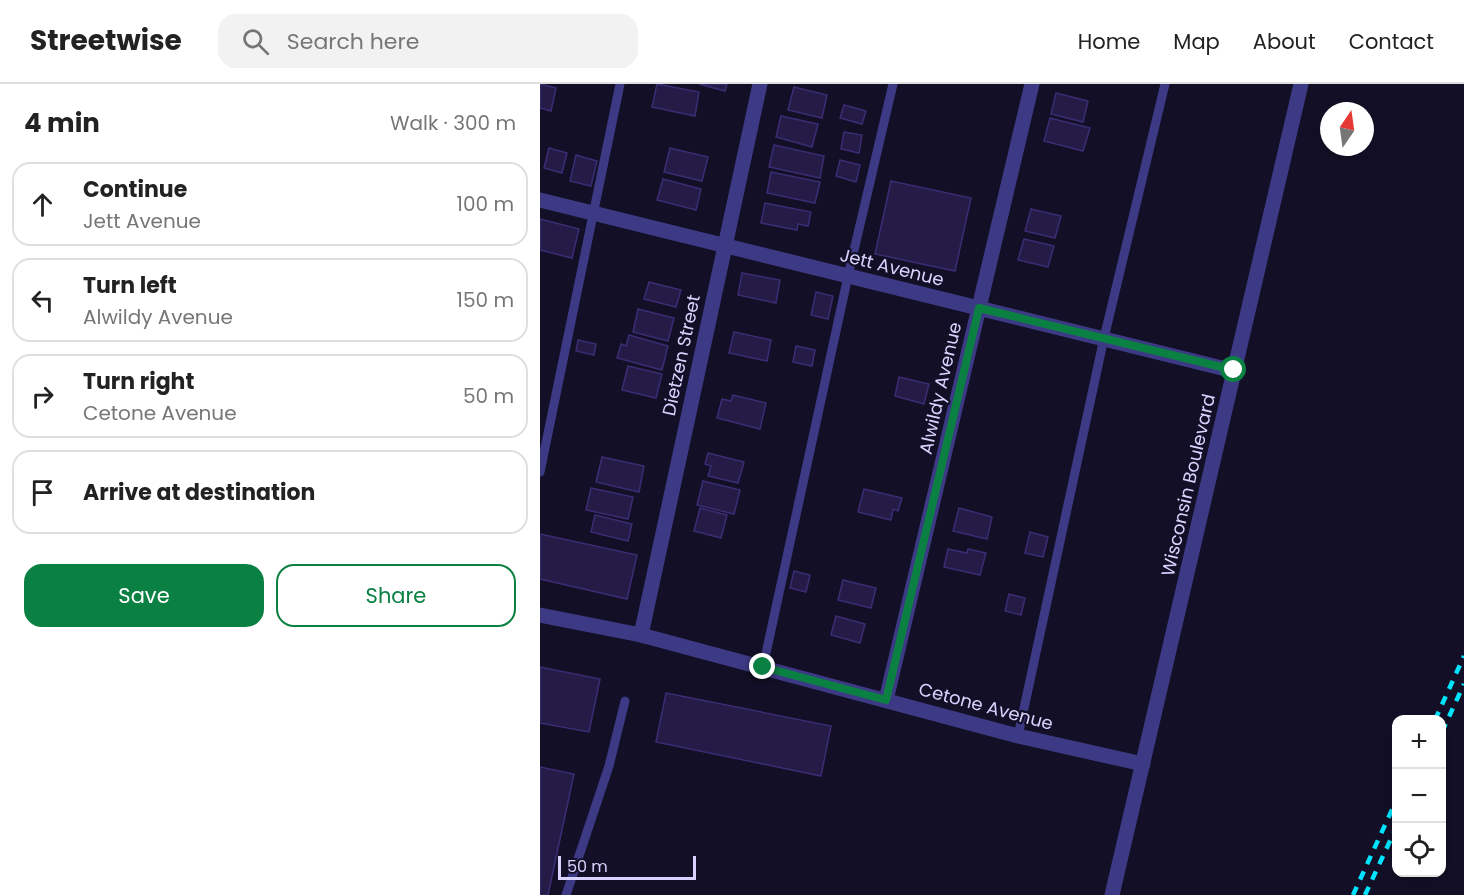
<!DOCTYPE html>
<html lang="en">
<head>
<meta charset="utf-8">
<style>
  :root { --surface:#fff; --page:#f2f2f2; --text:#222; --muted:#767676; --line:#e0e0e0; --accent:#0b8043 }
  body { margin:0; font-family:Poppins,sans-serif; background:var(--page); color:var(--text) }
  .controls { position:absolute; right:18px; bottom:18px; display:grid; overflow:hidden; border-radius:12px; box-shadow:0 3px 9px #0003 }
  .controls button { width:54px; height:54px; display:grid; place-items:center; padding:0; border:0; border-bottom:2px solid var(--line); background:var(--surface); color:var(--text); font:30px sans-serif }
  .compass { position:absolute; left:780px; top:18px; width:54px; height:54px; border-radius:50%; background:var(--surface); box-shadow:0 3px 9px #0003; rotate:13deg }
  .scale { position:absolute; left:18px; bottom:15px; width:138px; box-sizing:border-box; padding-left:6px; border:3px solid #d9d4ff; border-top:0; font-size:16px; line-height:21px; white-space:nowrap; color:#d9d4ff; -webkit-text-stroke:4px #130f26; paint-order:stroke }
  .stop { position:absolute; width:18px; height:18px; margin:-14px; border:4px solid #0b8043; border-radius:50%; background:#fff }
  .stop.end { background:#0b8043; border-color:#fff; box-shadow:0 2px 6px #0008 }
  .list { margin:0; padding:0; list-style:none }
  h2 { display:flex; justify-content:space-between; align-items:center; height:78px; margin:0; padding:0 24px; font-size:26px }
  h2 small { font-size:20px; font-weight:400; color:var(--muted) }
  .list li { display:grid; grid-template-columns:39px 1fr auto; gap:18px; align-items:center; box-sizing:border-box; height:84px; margin:0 12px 12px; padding:0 12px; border:2px solid var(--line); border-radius:18px }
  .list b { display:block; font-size:22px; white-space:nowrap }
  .list p { margin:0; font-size:20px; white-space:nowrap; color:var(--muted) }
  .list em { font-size:20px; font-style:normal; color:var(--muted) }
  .actions { display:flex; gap:12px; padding:18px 24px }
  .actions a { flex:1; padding:14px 0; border:2px solid var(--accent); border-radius:18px; text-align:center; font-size:21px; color:var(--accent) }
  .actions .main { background:var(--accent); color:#fff }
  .icon { flex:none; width:33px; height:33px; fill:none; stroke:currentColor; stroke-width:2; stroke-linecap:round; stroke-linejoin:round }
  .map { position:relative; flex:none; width:924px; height:811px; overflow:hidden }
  header { display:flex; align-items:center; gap:36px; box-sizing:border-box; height:84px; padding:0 30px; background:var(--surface); border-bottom:2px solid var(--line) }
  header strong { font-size:28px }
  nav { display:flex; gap:33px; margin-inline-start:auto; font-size:21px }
  .search { width:420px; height:54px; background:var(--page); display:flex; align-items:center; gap:15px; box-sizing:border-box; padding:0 21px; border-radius:18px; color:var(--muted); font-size:22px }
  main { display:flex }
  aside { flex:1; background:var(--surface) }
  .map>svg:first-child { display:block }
</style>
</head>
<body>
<header>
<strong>Streetwise</strong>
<div class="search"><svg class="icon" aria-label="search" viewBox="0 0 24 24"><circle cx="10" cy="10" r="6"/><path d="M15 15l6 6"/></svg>Search here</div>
<nav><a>Home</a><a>Map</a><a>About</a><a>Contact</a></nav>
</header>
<main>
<aside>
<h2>4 min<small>Walk · 300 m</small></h2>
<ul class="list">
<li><svg class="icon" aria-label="ahead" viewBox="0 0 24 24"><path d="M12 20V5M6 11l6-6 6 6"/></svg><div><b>Continue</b><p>Jett Avenue</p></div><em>100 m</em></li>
<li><svg class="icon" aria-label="left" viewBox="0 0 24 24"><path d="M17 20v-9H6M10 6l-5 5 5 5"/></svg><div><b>Turn left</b><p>Alwildy Avenue</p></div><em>150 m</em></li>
<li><svg class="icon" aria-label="right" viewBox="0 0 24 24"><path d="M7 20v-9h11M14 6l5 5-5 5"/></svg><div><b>Turn right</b><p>Cetone Avenue</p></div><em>50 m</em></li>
<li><svg class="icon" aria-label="arrive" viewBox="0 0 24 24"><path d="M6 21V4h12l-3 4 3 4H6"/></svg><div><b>Arrive at destination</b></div></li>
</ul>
<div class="actions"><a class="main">Save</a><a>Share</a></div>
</aside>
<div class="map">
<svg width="924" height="811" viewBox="0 0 924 811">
  <rect width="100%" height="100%" fill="#130f26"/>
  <!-- building -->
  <g fill="#241b47" stroke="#3b2d73" stroke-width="1.5">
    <polygon points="0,0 16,4 11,27 0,24"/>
    <polygon points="117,0 159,8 155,32 112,23"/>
    <polygon points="159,0 187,0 185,7"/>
    <polygon points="254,3 287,11 282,34 248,26"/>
    <polygon points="516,9 548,17 543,38 511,30"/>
    <polygon points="304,21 326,27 322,40 300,34"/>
    <polygon points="241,32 278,40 272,63 236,53"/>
    <polygon points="510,34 550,44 543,67 504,57"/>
    <polygon points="304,48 322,51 319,69 301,65"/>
    <polygon points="234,61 284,72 280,94 229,83"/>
    <polygon points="9,64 27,69 22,89 4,84"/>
    <polygon points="130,64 168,73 162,97 124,88"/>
    <polygon points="36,71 57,77 51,102 30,97"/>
    <polygon points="300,76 320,81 316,98 296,92"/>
    <polygon points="231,88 280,98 275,119 227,109"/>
    <polygon points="123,95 161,105 156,126 117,116"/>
    <polygon points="351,97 431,114 415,187 335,170"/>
    <polygon points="225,119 271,128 268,142 258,140 257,146 221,139"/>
    <polygon points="491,125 521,132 515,154 485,147"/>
    <polygon points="0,135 39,145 32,174 0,166"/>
    <polygon points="484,155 514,162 508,183 478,176"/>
    <polygon points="202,189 240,196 236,219 198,211"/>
    <polygon points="109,198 141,206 136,223 104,215"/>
    <polygon points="276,208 293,212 288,235 271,231"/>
    <polygon points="98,225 134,234 128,257 93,248"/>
    <polygon points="194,248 231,256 227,277 189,269"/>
    <polygon points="89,251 128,262 122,286 77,274 81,260 86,262"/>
    <polygon points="38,256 56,260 54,271 36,267"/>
    <polygon points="256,262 275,266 272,282 253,278"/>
    <polygon points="88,282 122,290 116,314 82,306"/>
    <polygon points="359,293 389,300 384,320 355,312"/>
    <polygon points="193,311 226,319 220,345 177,334 182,315 191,317"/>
    <polygon points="168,369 204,378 198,399 168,392 171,382 165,380"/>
    <polygon points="62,373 104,382 99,408 56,398"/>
    <polygon points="163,397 200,406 194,430 157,421"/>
    <polygon points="51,404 93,413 88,435 46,426"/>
    <polygon points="324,405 362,414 358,427 353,425 351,436 318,428"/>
    <polygon points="160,424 187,431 181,454 154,447"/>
    <polygon points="419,424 452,433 447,455 413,447"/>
    <polygon points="55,431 92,440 88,457 51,448"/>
    <polygon points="490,448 508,453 503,473 485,469"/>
    <polygon points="0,450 97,471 87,515 0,495"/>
    <polygon points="408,465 427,469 428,465 446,469 440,491 404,483"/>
    <polygon points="254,487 270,491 266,508 250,504"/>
    <polygon points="303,496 336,504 331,524 298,516"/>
    <polygon points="469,510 485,514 481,531 465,527"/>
    <polygon points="296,532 325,540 320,559 291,551"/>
    <polygon points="0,583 60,595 49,648 0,639"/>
    <polygon points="126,609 291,642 281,692 116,658"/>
    <polygon points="0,683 34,690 8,811 0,811"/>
  </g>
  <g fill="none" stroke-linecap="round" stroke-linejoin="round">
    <!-- lane -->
    <g stroke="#3d3a85" stroke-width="9">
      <polyline points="0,388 80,0"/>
      <polyline points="223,583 308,192 353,0"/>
      <polyline points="478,652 564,254 625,0"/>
      <polyline points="26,811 69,682 85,617"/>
    </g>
    <!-- street -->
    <g stroke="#3d3a85" stroke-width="15">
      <polyline points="0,116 694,287"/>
      <polyline points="0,531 101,551 478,652 603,680"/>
      <polyline points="101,551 220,0"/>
      <polyline points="346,616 492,0"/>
      <polyline points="572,811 761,0"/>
    </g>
    <!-- rail -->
    <g stroke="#00e5ff" stroke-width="4.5" stroke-dasharray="9 8" stroke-linecap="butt">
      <polyline points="895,636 924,572"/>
      <polyline points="902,648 924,600"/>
      <polyline points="813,811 856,717"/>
      <polyline points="825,811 856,744"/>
    </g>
  </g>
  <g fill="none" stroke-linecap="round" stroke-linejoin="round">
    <!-- route -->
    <polyline stroke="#0b8043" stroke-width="8" points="223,583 346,616 439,224 694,286"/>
  </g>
  <g text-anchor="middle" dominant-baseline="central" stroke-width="4.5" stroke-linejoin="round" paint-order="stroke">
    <!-- street labels -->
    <g font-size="18" fill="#d9d4ff" stroke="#130f26">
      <text transform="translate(352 183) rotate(14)">Jett Avenue</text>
      <text transform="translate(141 271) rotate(-78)">Dietzen Street</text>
      <text transform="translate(400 304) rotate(-77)">Alwildy Avenue</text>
      <text transform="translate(648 401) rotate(-77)">Wisconsin Boulevard</text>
      <text transform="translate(446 622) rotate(15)">Cetone Avenue</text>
    </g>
  </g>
</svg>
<div class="controls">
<button>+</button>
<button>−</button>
<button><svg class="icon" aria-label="locate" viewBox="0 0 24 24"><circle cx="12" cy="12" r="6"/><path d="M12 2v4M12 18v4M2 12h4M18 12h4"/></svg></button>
</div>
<svg class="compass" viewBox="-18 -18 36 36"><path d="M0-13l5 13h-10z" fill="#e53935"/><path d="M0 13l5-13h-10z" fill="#767676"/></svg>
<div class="scale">50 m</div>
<div class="stop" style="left:694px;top:286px"></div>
<div class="stop end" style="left:223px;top:583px"></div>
</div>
</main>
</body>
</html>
